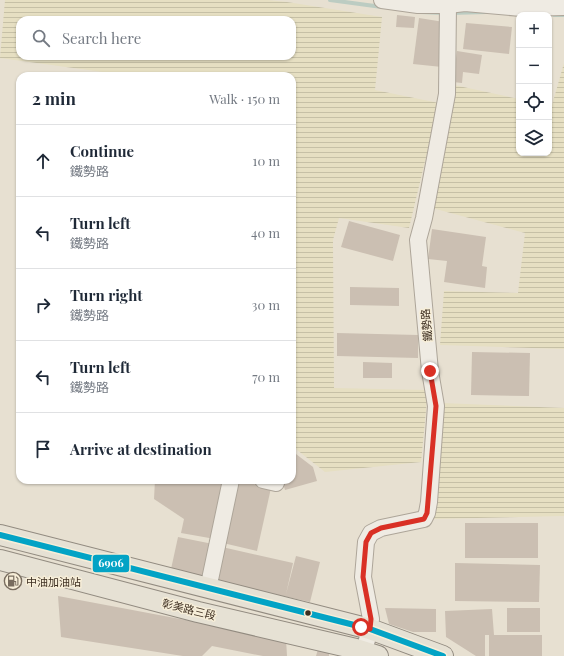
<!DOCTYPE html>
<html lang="en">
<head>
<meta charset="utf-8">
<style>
  :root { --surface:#fff; --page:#f2f2f3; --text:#1f2937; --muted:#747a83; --line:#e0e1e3 }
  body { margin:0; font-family:"Playfair Display","Noto Sans TC",serif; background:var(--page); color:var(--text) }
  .controls { position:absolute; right:12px; top:12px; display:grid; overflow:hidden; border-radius:8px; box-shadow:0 1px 3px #0004 }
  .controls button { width:36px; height:36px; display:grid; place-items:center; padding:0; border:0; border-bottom:1px solid var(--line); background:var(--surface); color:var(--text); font:20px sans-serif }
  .stop { position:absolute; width:12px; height:12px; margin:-9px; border:3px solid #d93025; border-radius:50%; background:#fff }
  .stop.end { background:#d93025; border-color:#fff; box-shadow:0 1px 4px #0008 }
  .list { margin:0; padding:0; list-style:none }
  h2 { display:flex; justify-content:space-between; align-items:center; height:52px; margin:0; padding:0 16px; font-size:17px }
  h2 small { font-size:13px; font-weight:400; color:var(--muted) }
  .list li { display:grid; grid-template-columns:26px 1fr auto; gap:12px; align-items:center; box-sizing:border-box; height:72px; padding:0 16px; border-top:1px solid var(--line) }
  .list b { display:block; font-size:15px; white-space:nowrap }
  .list p { margin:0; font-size:13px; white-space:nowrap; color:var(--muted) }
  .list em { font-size:13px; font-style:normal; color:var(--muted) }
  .icon { flex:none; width:22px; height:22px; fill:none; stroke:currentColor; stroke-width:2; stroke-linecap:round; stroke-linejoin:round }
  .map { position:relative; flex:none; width:564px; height:656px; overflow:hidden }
  .search { position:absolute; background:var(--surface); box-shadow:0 1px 3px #0004; left:16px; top:16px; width:280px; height:44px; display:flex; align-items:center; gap:10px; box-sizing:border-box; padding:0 14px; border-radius:12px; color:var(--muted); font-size:15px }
  .panel { position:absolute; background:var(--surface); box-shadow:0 1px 3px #0004; left:16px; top:72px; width:280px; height:412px; border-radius:12px }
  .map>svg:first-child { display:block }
</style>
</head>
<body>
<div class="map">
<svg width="564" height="656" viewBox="0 0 564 656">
  <defs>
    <pattern id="farmland-rules" width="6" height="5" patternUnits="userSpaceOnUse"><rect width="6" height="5" fill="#e6dfc2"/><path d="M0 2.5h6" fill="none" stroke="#c6c0a6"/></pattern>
  </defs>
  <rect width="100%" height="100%" fill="#e7e0d1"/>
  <!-- farmland -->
  <g fill="url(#farmland-rules)" fill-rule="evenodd">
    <path d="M5,0H268L287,2L382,17L375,90L439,103L409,228L339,218L333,240L334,388L428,390L421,462L325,472L292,446V76H132L0,58ZM20,20H292V56H20Z"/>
    <polygon points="564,63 564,349 440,345 444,291 518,293 525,233 432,208 454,85 519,99 519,153 549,153 549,105 552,105"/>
    <polygon points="442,403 564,408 564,516 433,519"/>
  </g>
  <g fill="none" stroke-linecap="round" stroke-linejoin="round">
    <!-- stream -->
    <g stroke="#bcccc2" stroke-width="4">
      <polyline points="330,0 382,7"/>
      <polyline points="421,12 444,13"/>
      <polyline points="450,13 486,12"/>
      <polyline points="554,15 564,15"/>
    </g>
  </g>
  <!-- building -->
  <g fill="#cbbfb2">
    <polygon points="397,15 415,17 414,28 396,27"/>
    <polygon points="419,18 444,22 442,67 413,64"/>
    <polygon points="466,23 512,27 509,54 463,49"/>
    <polygon points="457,51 482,55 479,74 463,72 462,83 453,82"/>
    <polygon points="349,221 400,235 393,261 341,247"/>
    <polygon points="432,229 486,237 482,266 487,267 485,288 444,282 447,261 428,259"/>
    <polygon points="350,287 399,288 399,306 350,305"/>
    <polygon points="337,333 418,335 418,358 337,356"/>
    <polygon points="472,352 530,353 529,396 471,395"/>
    <polygon points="363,362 392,363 392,378 363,378"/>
    <polygon points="292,451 313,467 317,481 285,490 282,480 292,480"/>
    <polygon points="155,480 227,480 215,539 181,533 184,519 154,499"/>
    <polygon points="237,480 271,488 257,551 223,543"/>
    <rect x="465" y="523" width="73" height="35"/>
    <polygon points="178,537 213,544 207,577 171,569"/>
    <polygon points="222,547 293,563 286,594 296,556 320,562 310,602 215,581"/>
    <polygon points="455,563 540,565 539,602 455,601"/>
    <polygon points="58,596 286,639 287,656 263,656 212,646 202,656 183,656 61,637"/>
    <polygon points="385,608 436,609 436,632 413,632 389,624"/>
    <rect x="507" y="608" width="33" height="24"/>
    <polygon points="492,609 494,635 485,635 485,656 476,656 446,637 445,611"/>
    <rect x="489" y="635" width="53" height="21"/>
    <polygon points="318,649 329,653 329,656 316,656"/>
  </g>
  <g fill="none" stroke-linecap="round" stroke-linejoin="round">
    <defs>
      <g id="minor">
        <polyline points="382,0 418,5 448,5 465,3 521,8 564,7"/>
        <polyline points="263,480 276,483"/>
        <polyline points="208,589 231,480"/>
        <polyline points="364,651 370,629 371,619 363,577 366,542 371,533 381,528 424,519 427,513 429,502 436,406 430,371 418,240 424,218 447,94 448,5"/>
      </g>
      <g id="major">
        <polyline points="0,535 370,629 443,656"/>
        <polyline points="0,560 198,612 356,649 378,656"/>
      </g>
    </defs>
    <!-- minor casing -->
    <use href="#minor" stroke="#ada599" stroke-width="18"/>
    <!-- major casing -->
    <use href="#major" stroke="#928b80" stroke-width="22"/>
    <!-- minor -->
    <use href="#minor" stroke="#efebe3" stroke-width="16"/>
    <!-- major -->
    <use href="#major" stroke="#e6e1d4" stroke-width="20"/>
    <defs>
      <polyline id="bus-1" points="0,535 370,629 443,656"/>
    </defs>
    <!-- bus-1 casing -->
    <use href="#bus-1" stroke="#f7eed8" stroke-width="9"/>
    <!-- bus-1 -->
    <use href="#bus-1" stroke="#03a3c5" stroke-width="6"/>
  </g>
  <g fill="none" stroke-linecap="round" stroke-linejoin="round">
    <!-- route -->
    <polyline stroke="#d93025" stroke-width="5" points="361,627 370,629 371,619 363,577 366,542 371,533 381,528 424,519 427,513 436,406 430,371"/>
  </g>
  <!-- icons -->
  <defs>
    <symbol id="fuel-ring" viewBox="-11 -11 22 22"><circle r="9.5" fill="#f7eed8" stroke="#786c5e" stroke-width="1.5"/><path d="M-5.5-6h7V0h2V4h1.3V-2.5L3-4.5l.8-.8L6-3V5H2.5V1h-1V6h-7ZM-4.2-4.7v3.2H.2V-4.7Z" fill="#786c5e"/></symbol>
  </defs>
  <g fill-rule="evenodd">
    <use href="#fuel-ring" x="3" y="571" width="20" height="20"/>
  </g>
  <!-- markers -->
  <circle fill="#3d2e20" stroke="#f7eed8" stroke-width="1.5" cx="308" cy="613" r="3.5"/>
  <g text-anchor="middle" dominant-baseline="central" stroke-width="3" stroke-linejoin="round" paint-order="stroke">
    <!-- street labels -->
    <g font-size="11" fill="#3d2e20" stroke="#f7eed8">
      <text transform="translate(426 325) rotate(-95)">鐵勢路</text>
      <text transform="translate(189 609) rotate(14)">彰美路三段</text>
    </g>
    <!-- poi labels -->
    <g font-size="11" fill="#3d2e20" stroke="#f7eed8" text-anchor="start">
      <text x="26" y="581">中油加油站</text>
    </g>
  </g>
  <rect stroke="#f7eed8" stroke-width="1.5" x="92" y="554" width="38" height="19" rx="4" fill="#03a3c5"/>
  <g font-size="11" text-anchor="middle" font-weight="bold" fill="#fff">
    <text x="111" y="567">6906</text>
  </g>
</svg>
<div class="controls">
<button>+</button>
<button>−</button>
<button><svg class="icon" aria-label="locate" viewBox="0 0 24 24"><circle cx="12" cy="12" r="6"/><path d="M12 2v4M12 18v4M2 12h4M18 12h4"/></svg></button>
<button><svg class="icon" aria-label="layers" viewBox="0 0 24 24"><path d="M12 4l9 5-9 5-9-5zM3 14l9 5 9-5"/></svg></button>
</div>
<div class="stop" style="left:361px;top:627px"></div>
<div class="stop end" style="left:430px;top:371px"></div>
<div class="search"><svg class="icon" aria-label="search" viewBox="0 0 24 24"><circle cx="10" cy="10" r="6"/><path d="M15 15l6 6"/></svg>Search here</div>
<section class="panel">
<h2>2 min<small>Walk · 150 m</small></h2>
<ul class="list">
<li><svg class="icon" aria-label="ahead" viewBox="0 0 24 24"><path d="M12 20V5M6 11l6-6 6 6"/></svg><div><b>Continue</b><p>鐵勢路</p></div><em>10 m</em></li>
<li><svg class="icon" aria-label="left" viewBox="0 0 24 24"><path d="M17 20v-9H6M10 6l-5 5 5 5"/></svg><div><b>Turn left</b><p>鐵勢路</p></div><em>40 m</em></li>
<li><svg class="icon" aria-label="right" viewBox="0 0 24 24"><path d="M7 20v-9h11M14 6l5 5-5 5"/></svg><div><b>Turn right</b><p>鐵勢路</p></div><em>30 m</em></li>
<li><svg class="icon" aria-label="left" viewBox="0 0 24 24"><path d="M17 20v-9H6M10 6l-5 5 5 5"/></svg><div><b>Turn left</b><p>鐵勢路</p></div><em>70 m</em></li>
<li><svg class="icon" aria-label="arrive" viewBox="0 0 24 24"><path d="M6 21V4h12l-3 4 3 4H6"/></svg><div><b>Arrive at destination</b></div></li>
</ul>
</section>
</div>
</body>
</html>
